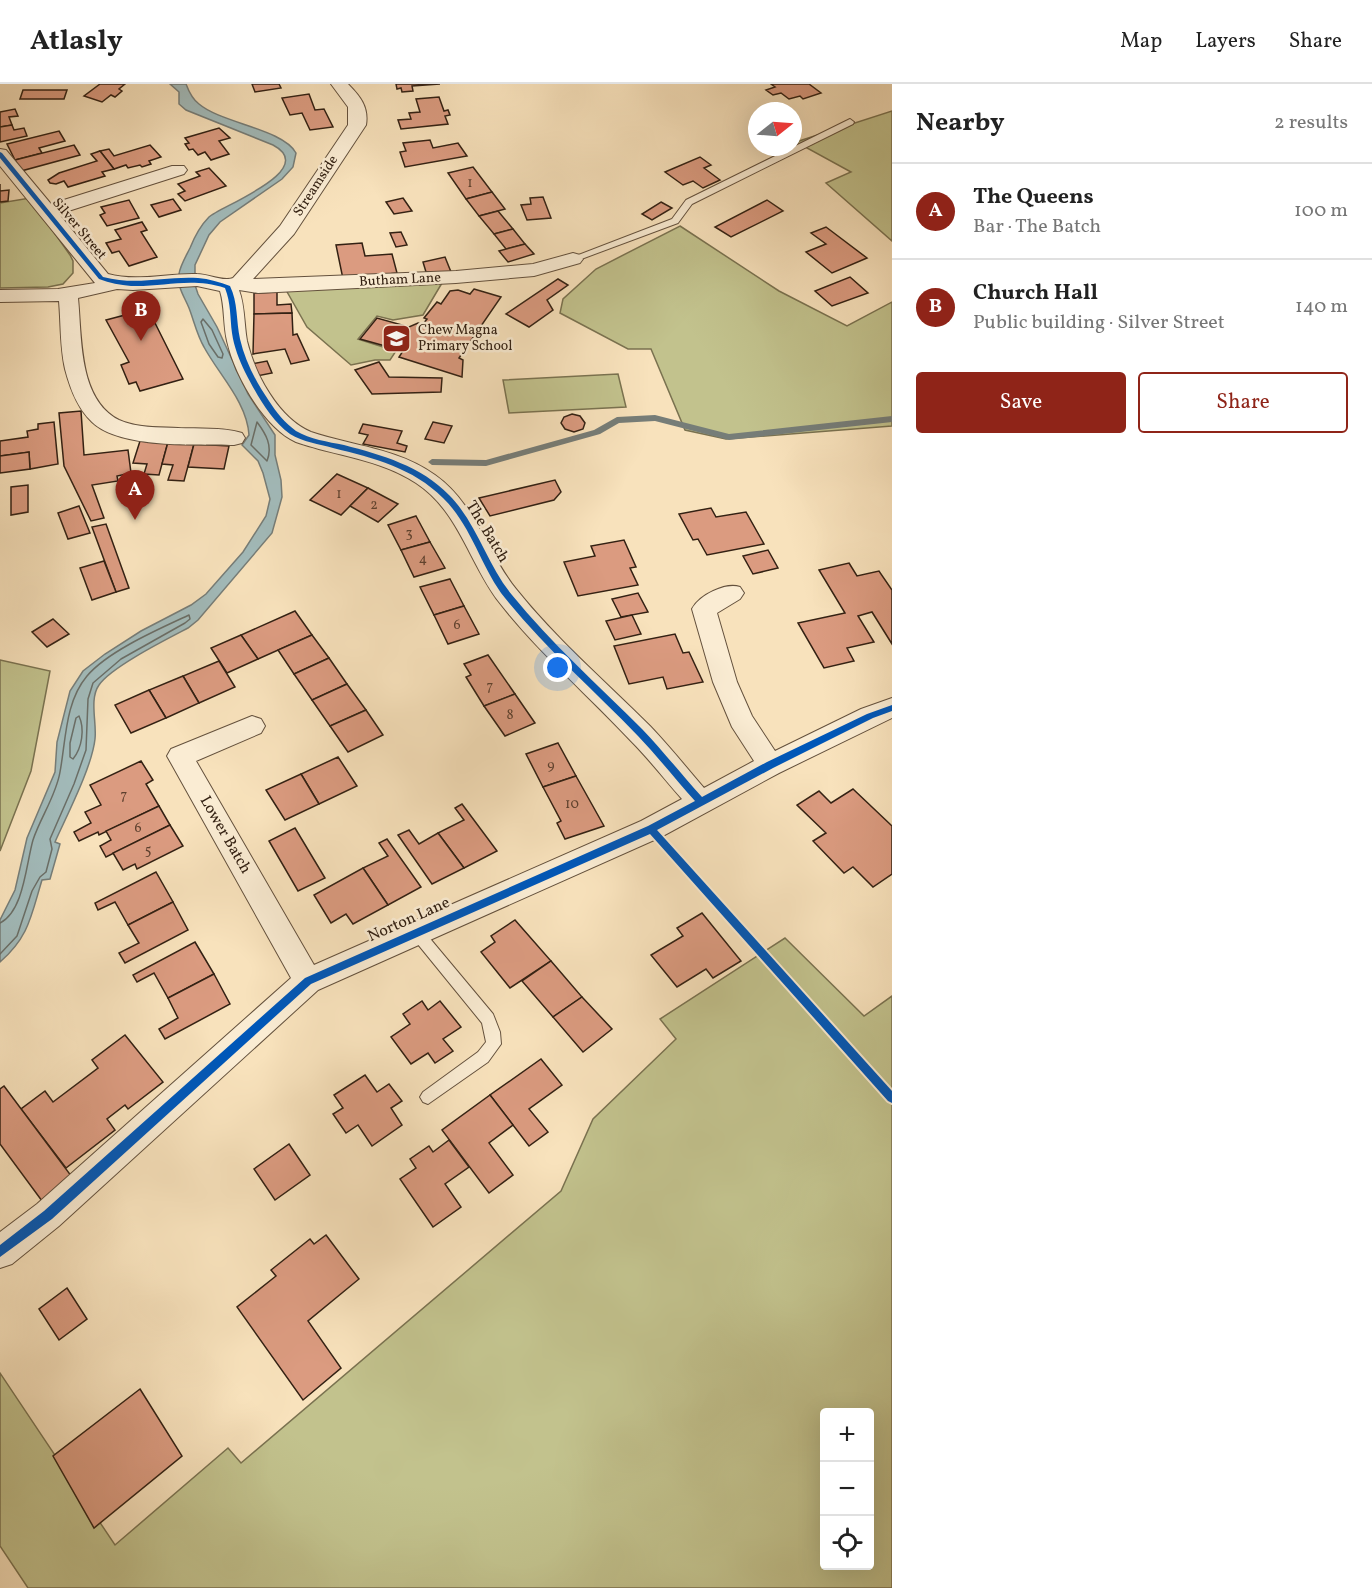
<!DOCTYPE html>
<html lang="en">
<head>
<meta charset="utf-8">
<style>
  :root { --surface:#fff; --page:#f2f2f2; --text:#222; --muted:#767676; --line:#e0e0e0; --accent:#8f2418 }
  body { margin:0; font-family:Vollkorn,serif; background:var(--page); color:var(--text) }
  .controls { position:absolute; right:18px; bottom:18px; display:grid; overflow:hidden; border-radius:6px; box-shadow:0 6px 24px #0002 }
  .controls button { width:54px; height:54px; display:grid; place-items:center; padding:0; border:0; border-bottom:2px solid var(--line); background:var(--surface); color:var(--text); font:30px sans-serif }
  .compass { position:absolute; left:748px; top:18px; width:54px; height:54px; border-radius:50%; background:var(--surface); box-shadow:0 6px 24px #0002; rotate:73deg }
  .you { position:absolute; left:558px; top:584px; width:21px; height:21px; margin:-15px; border:4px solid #fff; border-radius:50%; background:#1a73e8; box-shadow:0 0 0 9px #1a73e833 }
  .badge { display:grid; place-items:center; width:39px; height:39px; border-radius:50%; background:var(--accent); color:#fff; font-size:20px; font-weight:700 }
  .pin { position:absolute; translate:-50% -50px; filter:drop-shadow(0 2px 3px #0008) }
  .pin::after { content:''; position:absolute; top:32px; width:21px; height:18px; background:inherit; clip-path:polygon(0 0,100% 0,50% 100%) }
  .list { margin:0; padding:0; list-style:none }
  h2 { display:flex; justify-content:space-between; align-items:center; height:78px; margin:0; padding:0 24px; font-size:26px }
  h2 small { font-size:20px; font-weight:400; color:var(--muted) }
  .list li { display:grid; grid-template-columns:39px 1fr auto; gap:18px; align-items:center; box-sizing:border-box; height:96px; padding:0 24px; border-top:2px solid var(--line) }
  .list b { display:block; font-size:22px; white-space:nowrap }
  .list p { margin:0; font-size:20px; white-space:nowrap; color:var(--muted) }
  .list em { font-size:20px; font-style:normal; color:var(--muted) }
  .actions { display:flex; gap:12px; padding:18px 24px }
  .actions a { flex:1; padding:14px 0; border:2px solid var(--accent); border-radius:6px; text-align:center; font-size:21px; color:var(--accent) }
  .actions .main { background:var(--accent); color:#fff }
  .icon { flex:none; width:33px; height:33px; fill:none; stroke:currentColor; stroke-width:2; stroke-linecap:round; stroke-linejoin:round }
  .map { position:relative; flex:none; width:892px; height:1504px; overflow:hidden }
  header { display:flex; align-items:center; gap:36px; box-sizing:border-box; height:84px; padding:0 30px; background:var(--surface); border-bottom:2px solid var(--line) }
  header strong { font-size:28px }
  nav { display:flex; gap:33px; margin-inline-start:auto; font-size:21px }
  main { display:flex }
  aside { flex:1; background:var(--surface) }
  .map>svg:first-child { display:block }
</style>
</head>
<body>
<header>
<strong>Atlasly</strong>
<nav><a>Map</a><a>Layers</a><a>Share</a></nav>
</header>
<main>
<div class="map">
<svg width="892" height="1504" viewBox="0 0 892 1504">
  <rect width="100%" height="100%" fill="#f8e2bc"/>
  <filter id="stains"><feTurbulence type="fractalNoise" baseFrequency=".00333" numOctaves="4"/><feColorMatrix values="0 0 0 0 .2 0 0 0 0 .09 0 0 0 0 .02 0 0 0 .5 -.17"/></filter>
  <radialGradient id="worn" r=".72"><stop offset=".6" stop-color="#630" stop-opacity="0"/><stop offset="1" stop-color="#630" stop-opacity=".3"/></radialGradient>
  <!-- green -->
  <g fill="#c2c28d" stroke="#7a7250" stroke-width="1.5" fill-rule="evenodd">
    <polygon points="892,27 892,157 826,99 851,88 796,58"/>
    <polygon points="30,114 70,171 73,177 73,189 63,200 48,203 0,204 0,119"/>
    <polygon points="680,142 779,207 847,242 892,218 892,342 726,355 685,346 651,265 628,265 560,229 563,215 596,185"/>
    <polygon points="442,199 423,231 393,236 377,232 358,255 396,267 390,276 375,276 351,281 307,243 286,206"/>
    <polygon points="618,290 626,323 509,329 503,296"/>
    <polygon points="0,576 50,587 31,687 0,767"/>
    <path d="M785,854L864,932L892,912V1504H28L0,1462V1289L115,1461L228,1364L241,1379L561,1107L593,1035L676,955L660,935ZM824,1328H870V1482H824Z"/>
  </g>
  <!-- water -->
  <path fill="#a2bbbb" stroke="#767d78" stroke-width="1.5" d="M170,0H186C189,8 192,15 199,20C221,39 283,45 296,69L293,83L282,95L220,138L209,151L195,181V201L198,210L217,243L248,310L275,351V371L281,396L282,413L272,449L198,536L188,544C167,555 111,583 99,601C89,615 97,639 95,655C92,683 67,731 55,758L60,760L50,795L42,796C31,832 29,853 0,878V836L15,806L27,754L55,688L57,658L70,607L83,587L105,570L141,547L191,521L206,510L243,468L266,432L270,415L263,389L258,377L242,361L249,351C247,318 219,291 204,263C197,251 194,237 189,224C184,212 177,203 179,190C180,182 186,172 190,164C194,154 201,141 209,133C221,122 320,86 273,61L186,26L179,20V8Z"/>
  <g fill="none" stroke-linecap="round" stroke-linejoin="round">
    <!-- shore -->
    <g stroke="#6a6e67" stroke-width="1.5">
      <polygon points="203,235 212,246 223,270 222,274 218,273 209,260 201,238"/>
      <path d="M257,338C266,350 273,362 267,377L251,361Z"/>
      <path d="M79,632C85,645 82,664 73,675L70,673V659L76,634Z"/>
      <path d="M0,839C24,827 26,780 33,756C40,734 56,712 60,688C66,656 65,618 87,592C108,567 159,545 189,531L190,535L185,539L121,575L93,599L88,615L86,666L74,700L50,755L52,765L46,788L40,793L32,807L17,852L0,870"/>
    </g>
    <!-- stream -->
    <polygon fill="#767d78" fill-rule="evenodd" points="655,331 729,350 892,332 892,338 729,356 655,337 619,339 600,350 486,382 432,381 428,378 432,375 486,376 594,346 617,333"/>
  </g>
  <!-- building -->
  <g fill="#db9b80" stroke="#332113" stroke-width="1.5">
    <polygon points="100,0 125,0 119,5 122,7 115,13 111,11 102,18 84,12"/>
    <polygon points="252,0 279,0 281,4 255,8"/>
    <polygon points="396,0 440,0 412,2 413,7 402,8 401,4 397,5"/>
    <polygon points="771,0 809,0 821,9 803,15 800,12 789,15 781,9 773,11 766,6 775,3"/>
    <polygon points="23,6 67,6 64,15 20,15"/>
    <polygon points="309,10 315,26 324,25 333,43 310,46 302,29 290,31 282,14"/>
    <polygon points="439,13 444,27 448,26 450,31 445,32 448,40 401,45 398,36 411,35 409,29 420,28 416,15"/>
    <polygon points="15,25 18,32 9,33 12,41 0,43 0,28"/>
    <polygon points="12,41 14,46 24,44 27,52 0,58 0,43"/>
    <polygon points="219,44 230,54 219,57 229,70 211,76 205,68 198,71 193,65 189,66 185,60 189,59 185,54"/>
    <polygon points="59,47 65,57 39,64 42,69 15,76 7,60"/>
    <polygon points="430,56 433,64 458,59 467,72 405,83 400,68 406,67 403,59"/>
    <polygon points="74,61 80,71 21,87 15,76"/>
    <polygon points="150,61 161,73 149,77 151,80 142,83 140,81 128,84 126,81 114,85 100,67 109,65 114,72"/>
    <polygon points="100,67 114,85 102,88 105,92 68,103 64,97 56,100 50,99 48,96 59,89 97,77 91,70"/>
    <polygon points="700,73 711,81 704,84 720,96 703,104 693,97 683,101 665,88"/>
    <polygon points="473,83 492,108 466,115 448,89"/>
    <polygon points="209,84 226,102 185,117 178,110 185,107 178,100 200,92 196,88"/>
    <polygon points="0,100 0,107 9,106 8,117 0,118"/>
    <polygon points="492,108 505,125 479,132 466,115"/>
    <polygon points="543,113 551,134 527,136 521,121 531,120 530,114"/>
    <polygon points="403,114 412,127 394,130 386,118"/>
    <polygon points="173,115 181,126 159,133 151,121"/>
    <polygon points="129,116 139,134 107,142 100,131 105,129 101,123"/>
    <polygon points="767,116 783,127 731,153 715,143"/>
    <polygon points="661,118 672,124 652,136 642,130"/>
    <polygon points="498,127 513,145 494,150 479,132"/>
    <polygon points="142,138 147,146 141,148 157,173 129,182 119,167 112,169 106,159 121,155 115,146"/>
    <polygon points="826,143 867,174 832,189 806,168 826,160 811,149"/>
    <polygon points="513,145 525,160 506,165 494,150"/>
    <polygon points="401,148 407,161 396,163 390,149"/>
    <polygon points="362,159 365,172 392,170 397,189 343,195 336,161"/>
    <polygon points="525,160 534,170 508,178 499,167"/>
    <polygon points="445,173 451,188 426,188 423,178"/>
    <polygon points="850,193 868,209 832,222 815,207"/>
    <polygon points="558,195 568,201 547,216 553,226 529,243 506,230"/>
    <polygon points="474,205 501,213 459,274 463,276 462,293 399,273 403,267 360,255 377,234 409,243 418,239 423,240 427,235 424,234 437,218 441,220 450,207 458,206 470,210"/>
    <polygon points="277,208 277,221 291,220 292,229 254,230 254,209"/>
    <polygon points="148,225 183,295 140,307 136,298 129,300 121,281 129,278 106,236"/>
    <polygon points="292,229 293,251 297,250 309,276 291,280 285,265 253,270 254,230"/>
    <polygon points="267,277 272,289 257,292 252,280"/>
    <polygon points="379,278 389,293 442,294 441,308 372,310 355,286"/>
    <polygon points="81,327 84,371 128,366 131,389 117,392 118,397 92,401 104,434 91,437 64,382 59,329"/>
    <polygon points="572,330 580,332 585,339 583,345 574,348 565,345 561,339 564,333"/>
    <polygon points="54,338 58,380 30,385 29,368 0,372 0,357 28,353 27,347 38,345 38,340"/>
    <polygon points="433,338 452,342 444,359 425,355"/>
    <polygon points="363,340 402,347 397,359 407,362 405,368 363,360 368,351 359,349"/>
    <polygon points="140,357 168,358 159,391 144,390 147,380 133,379"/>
    <polygon points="168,358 194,360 184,397 168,396 173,381 162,380"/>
    <polygon points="194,360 229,362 224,385 188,383"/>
    <polygon points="29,368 30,385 0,389 0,372"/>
    <polygon points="337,390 368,404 341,431 310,416"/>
    <polygon points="555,396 561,408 554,416 490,432 479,414"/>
    <polygon points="28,401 28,428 11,431 11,403"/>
    <polygon points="368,404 398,420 378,438 350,422"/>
    <polygon points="79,422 90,449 68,455 58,429"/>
    <polygon points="711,424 716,433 746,428 764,460 707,471 698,455 693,456 679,430"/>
    <polygon points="416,432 430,458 401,466 388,441"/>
    <polygon points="106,440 129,504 116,508 92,443"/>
    <polygon points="624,456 636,483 630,484 638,501 578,512 564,478 595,472 591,462"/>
    <polygon points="430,458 445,484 414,493 401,466"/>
    <polygon points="768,466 778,484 753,490 743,472"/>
    <polygon points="104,477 116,508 92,516 80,484"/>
    <polygon points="849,479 857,492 879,487 892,506 892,560 872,528 858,532 874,558 847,564 854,577 824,584 798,539 845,529 819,486"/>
    <polygon points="450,495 464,522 434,531 420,503"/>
    <polygon points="638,509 648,528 621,533 612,515"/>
    <polygon points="464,522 479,550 448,560 434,531"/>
    <polygon points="295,527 312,551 258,575 241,551"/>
    <polygon points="632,531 641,550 615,556 606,537"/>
    <polygon points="53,535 69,550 47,563 32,548"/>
    <polygon points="675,550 683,569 689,568 703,598 667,605 663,593 629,600 614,562"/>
    <polygon points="241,551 258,575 227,589 211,564"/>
    <polygon points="312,551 329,574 294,590 278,566"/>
    <polygon points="488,571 515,610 484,622 466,593 471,591 464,580"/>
    <polygon points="329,574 347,600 312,616 294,590"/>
    <polygon points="219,577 235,603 199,619 183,592"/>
    <polygon points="183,592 199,619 166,634 149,606"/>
    <polygon points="347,600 366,626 330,642 312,616"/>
    <polygon points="149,606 166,634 131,649 115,621"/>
    <polygon points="515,610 535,639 505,652 484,622"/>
    <polygon points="366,626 383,651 348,668 330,642"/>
    <polygon points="558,659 576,692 543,703 526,670"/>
    <polygon points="338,673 357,702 319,720 301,690"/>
    <polygon points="141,677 153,696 146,700 159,722 99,751 98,748 79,757 74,748 91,739 85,728 101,721 90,701"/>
    <polygon points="301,690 319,720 285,736 266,706"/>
    <polygon points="576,692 604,742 565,755 557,739 561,737 543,703"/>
    <polygon points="853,705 892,742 892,790 873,803 853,783 844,789 813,757 826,749 797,721 819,707 831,719"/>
    <polygon points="462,720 497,767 464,784 438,749 464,736 455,724"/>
    <polygon points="159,722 170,741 106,773 100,762 111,756 106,747"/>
    <polygon points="170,741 183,762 137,785 135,780 123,786 113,769"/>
    <polygon points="295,744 325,794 298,807 269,757"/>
    <polygon points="409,746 419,760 438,749 464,784 432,800 398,751"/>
    <polygon points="387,755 421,803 388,821 363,784 388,772 379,759"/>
    <polygon points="363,784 388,821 353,840 346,830 331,839 314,811"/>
    <polygon points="156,788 173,818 128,841 115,818 98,826 95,819"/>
    <polygon points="173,818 188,846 125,879 119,869 139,859 128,841"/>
    <polygon points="702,829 741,877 713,894 706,885 677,903 651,871 683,852 677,844"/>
    <polygon points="515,836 551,877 510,904 481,868 495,858 491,852"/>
    <polygon points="195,858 214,890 168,914 154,889 137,898 133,891"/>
    <polygon points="551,877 582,913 553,933 522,897"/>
    <polygon points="214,890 230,920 165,955 159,945 178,934 168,914"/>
    <polygon points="582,913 612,945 583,968 553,933"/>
    <polygon points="422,917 428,926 440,917 461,943 443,955 453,967 435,979 428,969 411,980 391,953 410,940 403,930"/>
    <polygon points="125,951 163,998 128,1025 125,1021 107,1035 115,1046 66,1084 21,1025 45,1007 53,1018 98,984 92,976"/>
    <polygon points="541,975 562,1001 529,1025 548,1048 529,1062 490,1011"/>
    <polygon points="365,991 377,1008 389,1000 402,1017 391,1024 402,1041 372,1062 358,1041 346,1049 333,1030 343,1024 334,1011"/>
    <polygon points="4,1002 72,1093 42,1117 0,1060 0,1005"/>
    <polygon points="490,1011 513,1041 489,1059 513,1091 489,1109 442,1046"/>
    <polygon points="449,1056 469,1083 445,1100 461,1123 433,1143 400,1095 416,1084 410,1075 429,1062 433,1068"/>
    <polygon points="289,1060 310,1091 275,1116 254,1085"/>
    <polygon points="326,1151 359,1195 308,1237 341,1284 303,1316 237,1223 276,1192 271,1186 310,1155 314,1160"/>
    <polygon points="67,1204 87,1235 59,1256 39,1225"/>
    <polygon points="140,1305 182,1372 94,1444 53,1372"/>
  </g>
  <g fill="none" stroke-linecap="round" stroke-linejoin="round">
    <defs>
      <g id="service">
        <polygon points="850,35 854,38 853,40 692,120 678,139 576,177 568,175 672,135 686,116"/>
        <polygon points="417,843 422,845 493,930 500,948 501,960 488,978 428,1020 423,1018 420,1013 423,1008 478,968 486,958 482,939 412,853 410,849 412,845"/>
      </g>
      <path id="minor" d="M331,0H348C360,12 369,23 366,41L294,150L253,195L456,187L533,180L573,169L580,171L583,175L580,179L534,192L456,199L258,209L239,206C245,222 244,240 247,257C255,290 278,334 311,348C352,362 398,364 435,391C476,420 486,468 516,505C556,555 605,597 650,642C669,662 686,683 704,704L754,677L732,643L713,598L692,525C699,511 726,498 740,503L744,509L740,515L717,529L737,598L752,632L775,667L861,625L892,614V634L779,689L661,753L318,906L59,1142L12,1180L0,1184V1148L37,1120L291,894L171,679L167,672L171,665L252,632L261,635L265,642L261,649L196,677L314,881L641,737L682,715C665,696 649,675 631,657C587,610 538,568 499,518C469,479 459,427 416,399C380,375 336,372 296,358C264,344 234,290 227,257C223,240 225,223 220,207L197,202L133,206L117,205L78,214C82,253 78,315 119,336C136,344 159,343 178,344C198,345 222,343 242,349L245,354L242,359L234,361C196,360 120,365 92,338C77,324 70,304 65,285C60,263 61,240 59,217L0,218V206L58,205L95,199L0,82V65L6,66L51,120L172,82H184L187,86L184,90L59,130L108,190C137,198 167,189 197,190C208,190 223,198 233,194L280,142L348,41V23Z"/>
    </defs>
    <!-- service casing -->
    <use href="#service" stroke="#64513d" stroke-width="2"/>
    <!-- minor casing -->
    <use href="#minor" stroke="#64513d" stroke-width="2"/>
    <!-- service -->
    <use href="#service" fill="#faecd3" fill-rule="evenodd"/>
    <!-- minor -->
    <use href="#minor" fill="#faecd3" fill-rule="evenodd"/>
    <defs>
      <path id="cycleway" d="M0,68L2,69L103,193C138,202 164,192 198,194C209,195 220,198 230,202C238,218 236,237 240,255C245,277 256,298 269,317C276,328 285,339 296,347C310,355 328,358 344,361C382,371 421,382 449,411C477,439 487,481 512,511C551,559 598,601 642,645C663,667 682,691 702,713L767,678L867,630L892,621V627L873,634L773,684L657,746L892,1007V1019L888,1017L650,750L311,900L52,1135L0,1173V1161L44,1127L305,894L648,742L695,717C676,696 658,673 638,652C594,606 545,564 505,514C481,484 472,442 443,414C413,384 374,374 333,364C319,360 303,358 290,350C270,336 256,309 245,288C239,275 234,263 232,249C230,234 231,219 225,204C191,193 165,203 131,202C120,201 110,199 99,195L0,74Z"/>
    </defs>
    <!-- cycleway casing -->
    <use href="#cycleway" stroke="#faecd3" stroke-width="4"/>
    <!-- cycleway -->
    <use href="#cycleway" fill="#0057b8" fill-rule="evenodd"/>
  </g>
  <!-- icons -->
  <defs>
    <symbol id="school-square" viewBox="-11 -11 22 22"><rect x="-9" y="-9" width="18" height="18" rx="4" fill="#8f2418" stroke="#faecd3"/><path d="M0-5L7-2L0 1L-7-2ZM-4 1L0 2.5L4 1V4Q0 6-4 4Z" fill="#fff"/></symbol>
  </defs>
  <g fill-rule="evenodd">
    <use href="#school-square" x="380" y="238" width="33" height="33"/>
  </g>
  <g text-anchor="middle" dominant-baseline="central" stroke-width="5" stroke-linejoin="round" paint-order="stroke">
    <!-- number labels -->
    <g font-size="14" fill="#5d402e">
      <text x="470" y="99">1</text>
      <text x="339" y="410">1</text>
      <text x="374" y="421">2</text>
      <text x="409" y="449">3</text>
      <text x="423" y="475">4</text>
      <text x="457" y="541">6</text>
      <text x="490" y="602">7</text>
      <text x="510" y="631">8</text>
      <text x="551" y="681">9</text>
      <text x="124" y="711">7</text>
      <text x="572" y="720">10</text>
      <text x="138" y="744">6</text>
      <text x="148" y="766">5</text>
    </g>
    <!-- far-street labels -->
    <g font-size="14" fill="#332113" stroke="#faecd3">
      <text transform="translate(316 102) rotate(-57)">Streamside</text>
      <text transform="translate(79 145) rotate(50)">Silver Street</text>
      <text transform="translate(400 196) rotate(-3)">Butham Lane</text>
    </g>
    <!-- far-poi labels -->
    <g font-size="14" fill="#332113" stroke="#faecd3" text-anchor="start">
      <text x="418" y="246">Chew Magna<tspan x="418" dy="16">Primary School</tspan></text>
    </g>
    <!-- street labels -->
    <g font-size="16" fill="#332113" stroke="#faecd3">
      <text transform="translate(487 448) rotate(59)">The Batch</text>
      <text transform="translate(225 751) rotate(60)">Lower Batch</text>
      <text transform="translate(409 836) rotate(-24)">Norton Lane</text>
    </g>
  </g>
  <rect width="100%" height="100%" filter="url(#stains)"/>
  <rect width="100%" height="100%" fill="url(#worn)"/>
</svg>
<div class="controls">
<button>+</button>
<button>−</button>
<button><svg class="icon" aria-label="locate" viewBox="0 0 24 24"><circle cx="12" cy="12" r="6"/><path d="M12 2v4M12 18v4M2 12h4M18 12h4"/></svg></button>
</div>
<svg class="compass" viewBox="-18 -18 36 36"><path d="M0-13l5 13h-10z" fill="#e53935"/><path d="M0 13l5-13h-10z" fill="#767676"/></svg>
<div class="you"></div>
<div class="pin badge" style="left:135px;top:436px">A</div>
<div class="pin badge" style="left:141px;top:257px">B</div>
</div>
<aside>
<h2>Nearby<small>2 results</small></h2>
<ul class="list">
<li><span class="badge">A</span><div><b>The Queens</b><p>Bar · The Batch</p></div><em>100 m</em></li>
<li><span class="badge">B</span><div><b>Church Hall</b><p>Public building · Silver Street</p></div><em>140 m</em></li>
</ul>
<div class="actions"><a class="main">Save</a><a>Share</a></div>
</aside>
</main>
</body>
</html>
